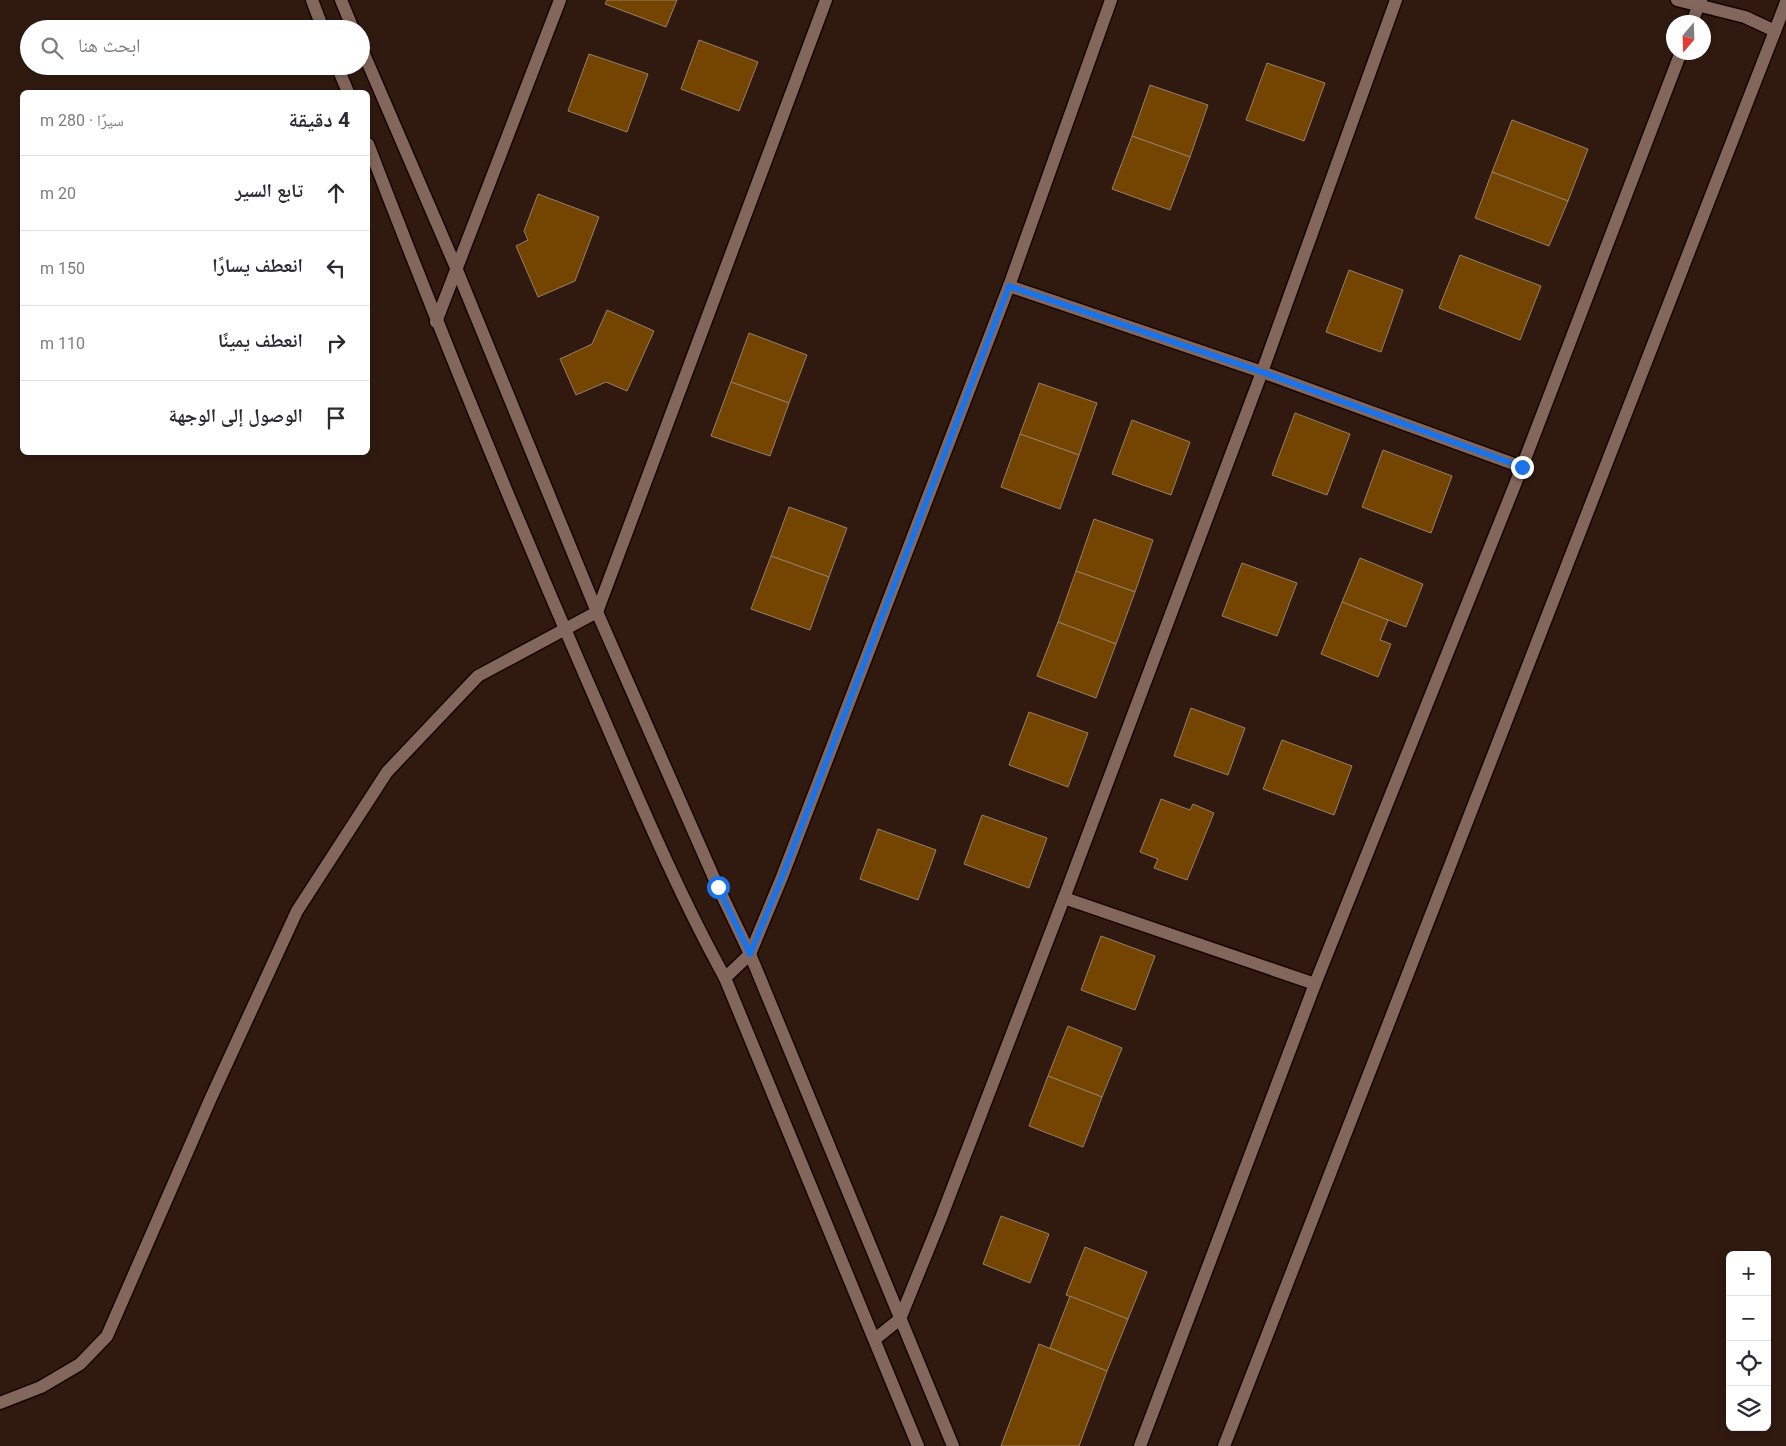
<!DOCTYPE html>
<html lang="ar">
<head>
<meta charset="utf-8">
<style>
  :root { --surface:#fff; --page:#f2f2f3; --text:#2b2b33; --muted:#7c7c81; --line:#e1e1e2 }
  body { margin:0; font-family:Roboto,"Noto Naskh Arabic",sans-serif; background:var(--page); color:var(--text); direction:rtl }
  .controls { position:absolute; right:15px; bottom:15px; display:grid; overflow:hidden; border-radius:8px; box-shadow:0 2px 8px #0003 }
  .controls button { width:45px; height:45px; display:grid; place-items:center; padding:0; border:0; border-bottom:1px solid var(--line); background:var(--surface); color:var(--text); font:25px sans-serif }
  .compass { position:absolute; left:1666px; top:15px; width:45px; height:45px; border-radius:50%; background:var(--surface); box-shadow:0 2px 8px #0003; rotate:199deg }
  .stop { position:absolute; width:15px; height:15px; margin:-11px; border:4px solid #1a73e8; border-radius:50%; background:#fff }
  .stop.end { background:#1a73e8; border-color:#fff; box-shadow:0 1px 5px #0008 }
  .list { margin:0; padding:0; list-style:none }
  h2 { display:flex; justify-content:space-between; align-items:center; height:65px; margin:0; padding:0 20px; font-size:21px }
  h2 small { font-size:16px; font-weight:400; color:var(--muted) }
  .list li { display:grid; grid-template-columns:32px 1fr auto; gap:15px; align-items:center; box-sizing:border-box; height:75px; padding:0 20px; border-top:1px solid var(--line) }
  .list b { display:block; font-size:19px; white-space:nowrap }
  .list em { font-size:16px; font-style:normal; color:var(--muted) }
  .icon { flex:none; width:28px; height:28px; fill:none; stroke:currentColor; stroke-width:2; stroke-linecap:round; stroke-linejoin:round }
  .map { position:relative; flex:none; width:1786px; height:1446px; overflow:hidden; direction:ltr }
  .search { position:absolute; background:var(--surface); box-shadow:0 2px 8px #0003; left:20px; top:20px; width:350px; height:55px; display:flex; align-items:center; gap:12px; box-sizing:border-box; padding:0 18px; border-radius:28px; color:var(--muted); font-size:19px }
  .panel { position:absolute; background:var(--surface); box-shadow:0 2px 8px #0003; left:20px; top:90px; width:350px; height:365px; border-radius:8px; direction:rtl }
  .map>svg:first-child { display:block }
</style>
</head>
<body>
<div class="map">
<svg width="1786" height="1446" viewBox="0 0 1786 1446">
  <rect width="100%" height="100%" fill="#301a10"/>
  <!-- building -->
  <g fill="#744500" stroke="#95806b">
    <polygon points="607,0 677,0 666,27 605,4"/>
    <polygon points="699,40 758,62 739,111 681,89"/>
    <polygon points="589,54 648,74 627,132 568,111"/>
    <polygon points="1267,63 1325,83 1304,141 1246,120"/>
    <polygon points="1150,85 1208,105 1190,157 1132,136"/>
    <polygon points="1512,120 1588,149 1568,201 1492,172"/>
    <polygon points="1132,136 1190,157 1170,210 1112,189"/>
    <polygon points="1492,172 1568,201 1549,246 1475,218"/>
    <polygon points="538,194 599,217 575,281 538,297 516,246 528,240 524,231"/>
    <polygon points="1460,255 1541,286 1520,340 1439,308"/>
    <polygon points="1349,270 1403,290 1381,352 1326,332"/>
    <polygon points="607,310 654,331 627,391 606,382 576,395 560,359 592,344"/>
    <polygon points="749,333 807,355 789,403 731,382"/>
    <polygon points="731,382 789,403 770,456 711,436"/>
    <polygon points="1039,383 1097,403 1079,455 1020,434"/>
    <polygon points="1295,413 1350,434 1327,495 1272,475"/>
    <polygon points="1132,420 1190,442 1171,495 1112,474"/>
    <polygon points="1020,434 1079,455 1060,509 1001,487"/>
    <polygon points="1383,450 1452,476 1431,533 1362,507"/>
    <polygon points="789,507 847,528 829,577 771,556"/>
    <polygon points="1094,519 1153,540 1135,592 1076,571"/>
    <polygon points="771,556 829,577 810,630 751,609"/>
    <polygon points="1360,558 1423,584 1406,627 1342,602"/>
    <polygon points="1242,563 1297,583 1277,636 1222,616"/>
    <polygon points="1076,571 1135,592 1116,644 1058,622"/>
    <polygon points="1342,602 1388,620 1380,640 1391,644 1378,677 1321,654"/>
    <polygon points="1058,622 1116,644 1096,698 1037,676"/>
    <polygon points="1191,708 1245,728 1228,775 1174,756"/>
    <polygon points="1029,712 1088,733 1068,787 1009,765"/>
    <polygon points="1282,740 1352,766 1334,815 1263,789"/>
    <polygon points="1161,799 1190,810 1193,804 1214,813 1187,880 1154,868 1158,859 1140,852"/>
    <polygon points="982,815 1047,838 1029,888 964,864"/>
    <polygon points="878,829 936,850 918,900 860,879"/>
    <polygon points="1101,936 1155,956 1135,1010 1081,990"/>
    <polygon points="1068,1026 1122,1048 1102,1097 1048,1076"/>
    <polygon points="1048,1076 1102,1097 1083,1147 1029,1126"/>
    <polygon points="1001,1216 1049,1234 1030,1283 983,1264"/>
    <polygon points="1085,1247 1147,1272 1128,1319 1066,1295"/>
    <polygon points="1070,1296 1128,1319 1107,1371 1050,1348"/>
    <polygon points="1039,1344 1107,1371 1079,1446 1001,1446"/>
  </g>
  <g fill="none" stroke-linecap="round" stroke-linejoin="round">
    <defs>
      <g id="street">
        <polyline points="312,0 323,29"/>
        <polyline points="341,0 353,29"/>
        <polyline points="1692,22 1701,0"/>
        <polyline points="1775,31 1786,2"/>
        <polyline points="361,47 457,270 597,612 718,887 750,954 953,1446"/>
        <polyline points="337,66 348,92"/>
        <path d="M368,144C437,324 510,503 587,680C631,780 672,882 725,978L918,1446"/>
        <polyline points="1009,286 1262,372 1522,467"/>
        <polyline points="436,322 560,0"/>
        <polyline points="1064,898 1315,984"/>
        <polyline points="725,978 750,954 782,877 1009,286 1111,0"/>
        <polyline points="875,1339 900,1319 941,1218 1064,898 1262,372 1396,0"/>
        <polyline points="0,1403 41,1387 80,1364 107,1336 210,1100 297,911 387,772 478,676 597,612 826,0"/>
        <polyline points="1140,1446 1315,984 1522,467 1681,52"/>
        <polyline points="1224,1446 1775,31 1745,17 1677,0"/>
      </g>
    </defs>
    <!-- street casing -->
    <use href="#street" stroke="#170400" stroke-width="15"/>
    <!-- street -->
    <use href="#street" stroke="#83675c" stroke-width="12"/>
  </g>
  <g fill="none" stroke-linecap="round" stroke-linejoin="round">
    <!-- route -->
    <polyline stroke="#1a73e8" stroke-width="6" points="718,887 750,954 782,877 1009,286 1262,372 1522,467"/>
  </g>
</svg>
<div class="controls">
<button>+</button>
<button>−</button>
<button><svg class="icon" aria-label="locate" viewBox="0 0 24 24"><circle cx="12" cy="12" r="6"/><path d="M12 2v4M12 18v4M2 12h4M18 12h4"/></svg></button>
<button><svg class="icon" aria-label="layers" viewBox="0 0 24 24"><path d="M12 4l9 5-9 5-9-5zM3 14l9 5 9-5"/></svg></button>
</div>
<svg class="compass" viewBox="-18 -18 36 36"><path d="M0-13l5 13h-10z" fill="#e53935"/><path d="M0 13l5-13h-10z" fill="#7c7c81"/></svg>
<div class="stop" style="left:718px;top:887px"></div>
<div class="stop end" style="left:1522px;top:467px"></div>
<div class="search"><svg class="icon" aria-label="search" viewBox="0 0 24 24"><circle cx="10" cy="10" r="6"/><path d="M15 15l6 6"/></svg>ابحث هنا</div>
<section class="panel">
<h2>4 دقيقة<small>سيرًا · 280 m</small></h2>
<ul class="list">
<li><svg class="icon" aria-label="ahead" viewBox="0 0 24 24"><path d="M12 20V5M6 11l6-6 6 6"/></svg><div><b>تابع السير</b></div><em>20 m</em></li>
<li><svg class="icon" aria-label="left" viewBox="0 0 24 24"><path d="M17 20v-9H6M10 6l-5 5 5 5"/></svg><div><b>انعطف يسارًا</b></div><em>150 m</em></li>
<li><svg class="icon" aria-label="right" viewBox="0 0 24 24"><path d="M7 20v-9h11M14 6l5 5-5 5"/></svg><div><b>انعطف يمينًا</b></div><em>110 m</em></li>
<li><svg class="icon" aria-label="arrive" viewBox="0 0 24 24"><path d="M6 21V4h12l-3 4 3 4H6"/></svg><div><b>الوصول إلى الوجهة</b></div></li>
</ul>
</section>
</div>
</body>
</html>
